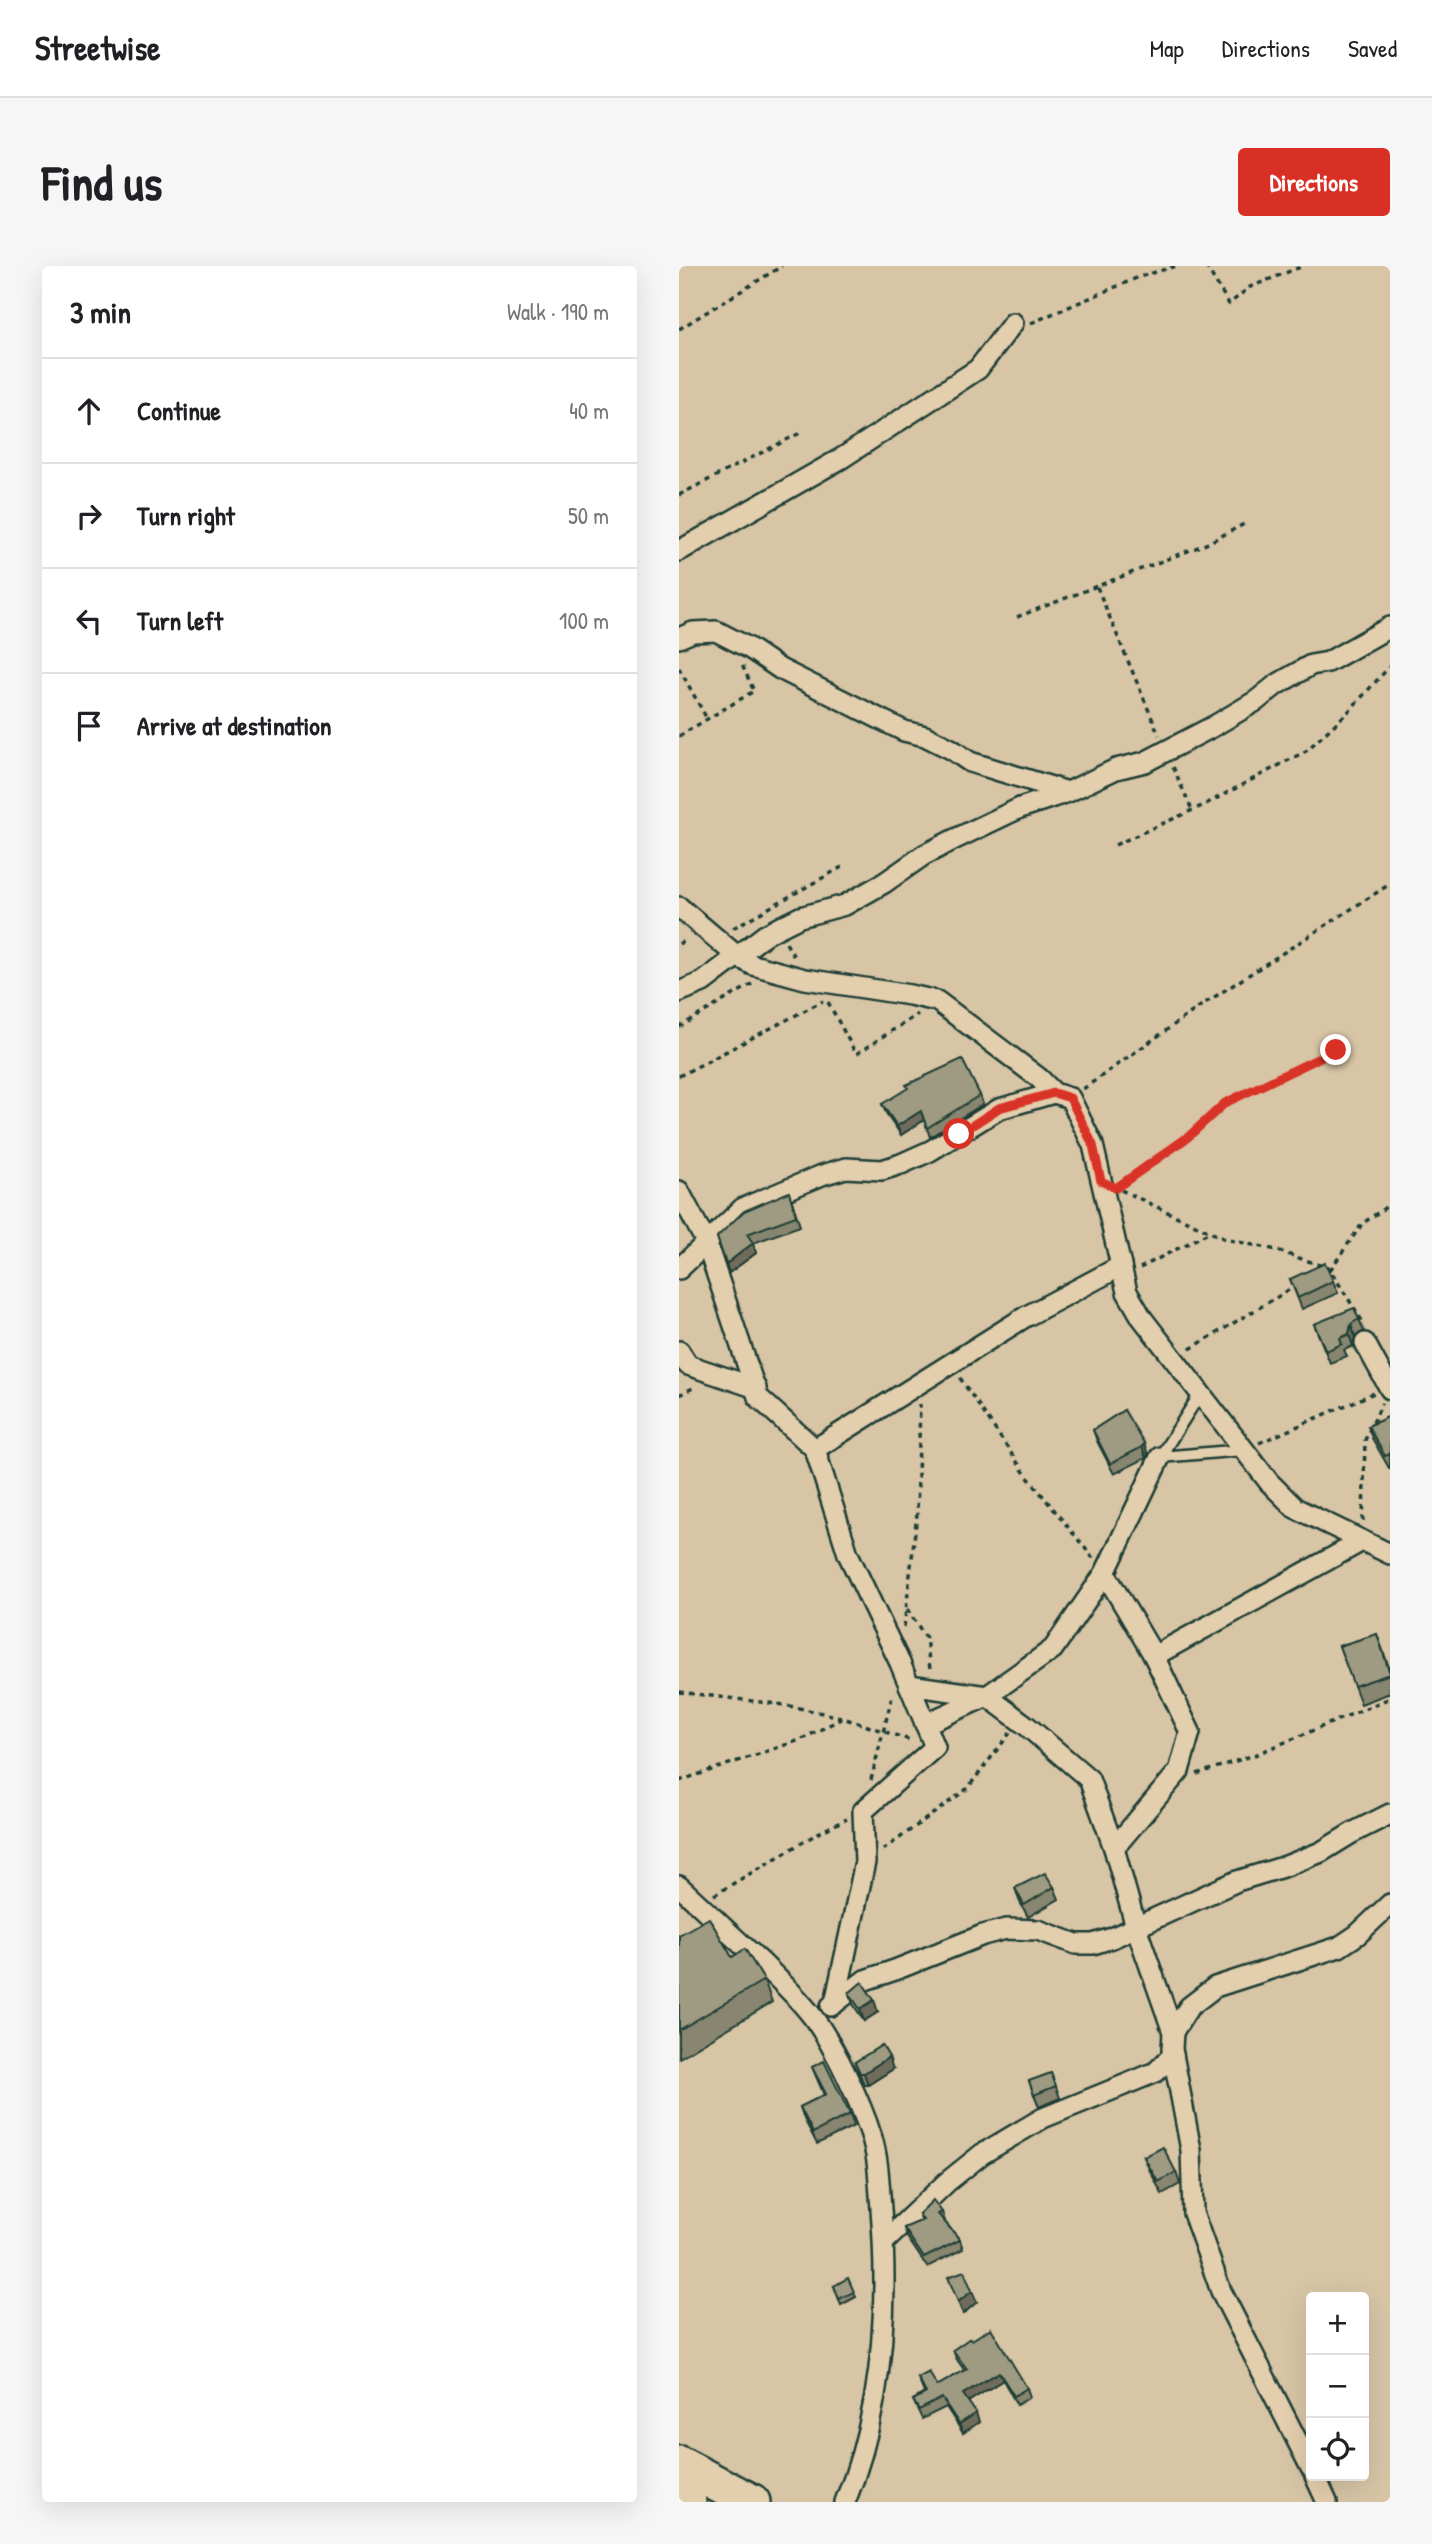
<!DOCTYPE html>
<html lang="en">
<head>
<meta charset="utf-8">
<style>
  :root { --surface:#fff; --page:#f6f6f6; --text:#202124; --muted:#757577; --line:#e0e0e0; --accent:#d93025 }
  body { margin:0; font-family:"Patrick Hand",sans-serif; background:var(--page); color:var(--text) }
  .controls { position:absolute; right:21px; bottom:21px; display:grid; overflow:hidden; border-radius:7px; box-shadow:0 7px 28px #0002 }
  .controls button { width:63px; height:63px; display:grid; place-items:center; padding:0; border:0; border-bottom:2px solid var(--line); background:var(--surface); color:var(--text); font:35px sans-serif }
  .stop { position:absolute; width:21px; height:21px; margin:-16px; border:5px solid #d93025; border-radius:50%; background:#fff }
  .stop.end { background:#d93025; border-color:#fff; box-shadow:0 2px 7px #0008 }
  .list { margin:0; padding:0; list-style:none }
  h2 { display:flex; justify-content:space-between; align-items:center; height:91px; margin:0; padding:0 28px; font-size:30px }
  h2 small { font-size:23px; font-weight:400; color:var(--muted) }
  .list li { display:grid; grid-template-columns:46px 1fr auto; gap:21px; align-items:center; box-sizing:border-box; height:105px; padding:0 28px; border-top:2px solid var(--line) }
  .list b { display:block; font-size:26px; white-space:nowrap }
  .list em { font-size:23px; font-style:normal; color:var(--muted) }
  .icon { flex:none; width:38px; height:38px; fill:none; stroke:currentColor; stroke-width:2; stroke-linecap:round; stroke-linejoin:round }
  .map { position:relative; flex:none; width:711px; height:2236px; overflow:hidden; border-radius:7px }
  header { display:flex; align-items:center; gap:42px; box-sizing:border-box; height:98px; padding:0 35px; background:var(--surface); border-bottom:2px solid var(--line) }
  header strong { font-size:33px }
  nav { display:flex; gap:38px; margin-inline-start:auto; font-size:24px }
  .intro { display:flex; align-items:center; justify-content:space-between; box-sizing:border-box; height:168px; padding:0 42px }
  h1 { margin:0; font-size:49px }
  .button { padding:18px 32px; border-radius:7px; background:var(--accent); color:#fff; font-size:24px; font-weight:700 }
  main { display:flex; gap:42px; padding:0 42px }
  aside { flex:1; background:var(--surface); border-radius:7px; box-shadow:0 7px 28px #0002 }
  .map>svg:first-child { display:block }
</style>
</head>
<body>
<header>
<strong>Streetwise</strong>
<nav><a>Map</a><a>Directions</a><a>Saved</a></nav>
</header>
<div class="intro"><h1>Find us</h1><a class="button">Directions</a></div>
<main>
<aside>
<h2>3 min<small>Walk · 190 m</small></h2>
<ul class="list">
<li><svg class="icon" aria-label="ahead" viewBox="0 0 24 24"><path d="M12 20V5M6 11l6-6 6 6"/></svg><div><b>Continue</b></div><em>40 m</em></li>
<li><svg class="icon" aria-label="right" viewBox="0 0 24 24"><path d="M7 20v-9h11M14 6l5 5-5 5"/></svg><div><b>Turn right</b></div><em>50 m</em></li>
<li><svg class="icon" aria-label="left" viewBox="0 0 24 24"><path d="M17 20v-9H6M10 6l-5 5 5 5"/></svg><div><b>Turn left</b></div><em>100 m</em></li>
<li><svg class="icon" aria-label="arrive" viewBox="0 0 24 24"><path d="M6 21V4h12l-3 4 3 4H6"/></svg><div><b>Arrive at destination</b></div></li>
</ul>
</aside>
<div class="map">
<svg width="711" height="2236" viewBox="0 0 711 2236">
  <rect width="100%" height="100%" fill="#d7c5a6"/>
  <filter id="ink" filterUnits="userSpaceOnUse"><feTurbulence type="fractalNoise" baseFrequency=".0143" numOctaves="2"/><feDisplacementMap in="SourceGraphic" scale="14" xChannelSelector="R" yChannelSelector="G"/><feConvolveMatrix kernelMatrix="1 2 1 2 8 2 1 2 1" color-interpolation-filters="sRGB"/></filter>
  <g filter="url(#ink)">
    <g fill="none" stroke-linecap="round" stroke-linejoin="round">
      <defs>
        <polyline id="lane" points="521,1128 481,1191 564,1184"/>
        <g id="street">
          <polyline points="0,285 163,192 299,103 334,57"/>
          <polyline points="0,372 14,366 37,365 70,382 101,403 225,465 246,470 272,483 291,496 389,526 437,503 466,496 535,460 577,435 597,419 632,399 649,396 711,361"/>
          <polyline points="0,641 58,690 74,699 126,713 231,729 258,735 360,812 375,827 391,832 414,879 448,1026 463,1052 590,1216 616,1242 711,1288"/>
          <polyline points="0,726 24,716 86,669 99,662 121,651 166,639 205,617 245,589 274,574 341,542 389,526"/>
          <polyline points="0,925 27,976 79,1131 136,1183 169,1288 221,1397 256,1481 184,1545 186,1596 156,1737"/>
          <polyline points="0,1003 64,942 143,909 167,902 203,904 222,898 251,885 320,843 375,827"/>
          <polyline points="686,1077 711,1123"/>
          <polyline points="0,1085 9,1099 77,1122"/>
          <polyline points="136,1183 346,1051 442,1000"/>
          <polyline points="426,1307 475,1390 683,1275"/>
          <polyline points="475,1390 511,1466 500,1505 435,1582 457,1661 494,1766 493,1783 512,1884 514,1947 542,2025 632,2202"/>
          <polyline points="230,1419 308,1430 348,1460 410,1513 435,1582"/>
          <polyline points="246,1458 308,1430 374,1383 426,1307 481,1191"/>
          <path d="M0,1620C27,1645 54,1671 82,1696C100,1714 121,1733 136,1754C156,1782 182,1837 192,1869C200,1893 200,1919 202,1943C210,2042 204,2144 166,2236"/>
          <polyline points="152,1740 186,1714 216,1704 304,1669 327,1663 359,1664 397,1678 414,1678 433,1672 558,1615 607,1600 642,1586 673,1567 711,1548"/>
          <polyline points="494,1766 510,1741 536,1721 660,1681 678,1669 711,1638"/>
          <polyline points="205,1976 268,1916 303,1888 364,1852 477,1806 494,1789"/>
          <polyline points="636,2210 648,2236"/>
        </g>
        <g id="highway">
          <polyline points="0,2198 73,2236"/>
          <polyline points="0,2231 9,2236"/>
        </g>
      </defs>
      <!-- lane casing -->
      <use href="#lane" stroke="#1f3d34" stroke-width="15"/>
      <!-- street casing -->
      <use href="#street" stroke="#1f3d34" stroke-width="24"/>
      <!-- highway casing -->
      <use href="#highway" stroke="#1f3d34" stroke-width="40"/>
      <!-- path -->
      <g stroke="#1f3d34" stroke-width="3.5" stroke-dasharray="5 5" stroke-linecap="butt">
        <polyline points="527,0 550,38 571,21 624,0"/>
        <polyline points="352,57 460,11 497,0"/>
        <polyline points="0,63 103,0"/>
        <polyline points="0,229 123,166"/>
        <polyline points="418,321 480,469"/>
        <polyline points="338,351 527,278 567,257"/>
        <polyline points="0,402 28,453"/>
        <polyline points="0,470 75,425 63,399"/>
        <polyline points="494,501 513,544"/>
        <polyline points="436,579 525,539 627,485 670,445 711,400"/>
        <polyline points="54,662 163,601"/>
        <polyline points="107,677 115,691"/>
        <polyline points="0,678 8,672"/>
        <polyline points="149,736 177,788 239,748"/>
        <polyline points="0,761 73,718"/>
        <polyline points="0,810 144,735"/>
        <polyline points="404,823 523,739 711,618"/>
        <polyline points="442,919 509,871 546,837 657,784"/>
        <polyline points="442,924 546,973 593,983 650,1002 685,1058"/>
        <polyline points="461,1002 531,966"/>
        <polyline points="651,1004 683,958 711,938"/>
        <polyline points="511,1083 615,1021"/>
        <polyline points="281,1112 347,1209 414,1292"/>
        <polyline points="0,1129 16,1121"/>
        <polyline points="580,1177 695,1127"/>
        <polyline points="684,1255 686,1174 703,1137"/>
        <polyline points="228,1343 247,1372 251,1403"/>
        <polyline points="225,1361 238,1248 241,1138"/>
        <polyline points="0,1426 106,1439 162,1451"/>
        <polyline points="518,1508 578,1488 711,1432"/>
        <polyline points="192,1514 214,1427"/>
        <polyline points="0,1515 121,1474 164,1452 234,1475"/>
        <polyline points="204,1584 288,1523 331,1467"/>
        <polyline points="35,1629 141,1566 168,1553"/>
      </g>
      <!-- lane -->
      <use href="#lane" stroke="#e3cead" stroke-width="10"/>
      <!-- street -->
      <use href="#street" stroke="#e3cead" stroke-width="19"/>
      <!-- highway -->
      <use href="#highway" stroke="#e3cead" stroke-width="35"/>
    </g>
    <!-- wall -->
    <g fill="#888570" stroke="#1f3d34" stroke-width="2">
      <polygon points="301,829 304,838 251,871 245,854 222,869 207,847 203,838"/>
      <polygon points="113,935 121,960 74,977 77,987 50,1007 38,971"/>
      <polygon points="611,1013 654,1015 659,1027 623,1043"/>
      <polygon points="680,1053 685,1065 676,1070 674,1080 665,1084 668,1090 651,1097 635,1058"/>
      <polygon points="445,1144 469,1188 467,1192 435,1208 418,1175 414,1164"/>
      <polygon points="711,1150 711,1202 710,1202 693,1172 689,1160"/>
      <polygon points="698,1368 711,1404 711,1427 682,1438 660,1380"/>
      <polygon points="375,1621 380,1633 349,1651 340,1634 336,1622"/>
      <polygon points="0,1669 85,1714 93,1736 0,1792"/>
      <polygon points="170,1727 199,1746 185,1755 174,1738"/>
      <polygon points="176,1796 214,1803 189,1819 185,1819"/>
      <polygon points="133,1801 171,1848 175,1860 138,1878 125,1853 121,1841 145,1829"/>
      <polygon points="372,1807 381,1832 360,1841 350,1815"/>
      <polygon points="465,1891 497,1906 501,1918 483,1928 470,1903"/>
      <polygon points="263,1946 266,1955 265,1955 281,1974 284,1983 248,2001 228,1971 225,1962 243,1955 240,1948"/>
      <polygon points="155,2020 175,2026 177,2031 162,2039"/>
      <polygon points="293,2074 348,2122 351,2131 338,2139 324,2114 289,2136 300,2156 284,2167 267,2141 243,2153 234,2134 245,2127 239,2112 258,2120 285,2104 277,2092 274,2084"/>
    </g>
    <!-- shaded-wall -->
    <g fill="#6f6c5b" stroke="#1f3d34" stroke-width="2">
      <polygon points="242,845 245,854 222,869 218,860"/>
      <polygon points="74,977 77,987 50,1007 47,998"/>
      <polygon points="672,1058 676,1070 674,1080 670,1068"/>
      <polygon points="465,1177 469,1188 467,1192 463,1181"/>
      <polygon points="195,1734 199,1746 185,1755 181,1743"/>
      <polygon points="210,1791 214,1803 189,1819 185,1807"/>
      <polygon points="293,2025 298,2036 284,2048 279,2036"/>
      <polygon points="320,2106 324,2114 287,2137 284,2128"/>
      <polygon points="297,2147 300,2156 284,2167 280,2158"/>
    </g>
    <!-- building -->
    <g fill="#9e9b82" stroke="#1f3d34" stroke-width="2">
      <polygon points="283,793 301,829 248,862 242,845 218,860 203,838 229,822 227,819"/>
      <polygon points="110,926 117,950 68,968 74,977 47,998 38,971 65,945"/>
      <polygon points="646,997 654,1015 619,1032 611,1013"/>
      <polygon points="675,1042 680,1053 672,1058 670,1068 661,1072 663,1078 647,1085 635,1058"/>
      <polygon points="445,1144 465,1177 463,1181 431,1198 414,1164"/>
      <polygon points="711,1150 711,1188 706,1190 689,1160"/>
      <polygon points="698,1368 711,1408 675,1420 660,1380"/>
      <polygon points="366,1607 375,1621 345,1639 336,1622"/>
      <polygon points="30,1652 53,1691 66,1683 85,1714 0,1764 0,1669"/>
      <polygon points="183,1716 195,1734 181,1743 170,1727"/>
      <polygon points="203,1779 210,1791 185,1807 181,1807 176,1796"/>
      <polygon points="145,1795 171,1848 134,1867 121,1841 147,1828 133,1801"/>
      <polygon points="372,1807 377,1820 355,1829 350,1815"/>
      <polygon points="484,1881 497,1906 479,1916 465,1891"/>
      <polygon points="254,1934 263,1946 259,1948 281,1974 245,1992 225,1962 244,1954 240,1948"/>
      <polygon points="285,2005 293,2025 279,2036 269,2011"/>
      <polygon points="169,2012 175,2026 160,2033 155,2020"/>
      <polygon points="312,2062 348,2122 335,2130 320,2106 284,2128 297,2147 280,2158 263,2132 240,2144 234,2134 247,2127 239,2112 250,2106 258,2120 288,2103 274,2084 291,2072 293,2074"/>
    </g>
  </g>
  <g fill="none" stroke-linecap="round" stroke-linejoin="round" filter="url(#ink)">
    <!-- route -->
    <polyline stroke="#d93025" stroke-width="9" points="280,868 320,842 375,827 391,832 414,879 422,915 437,922 509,871 546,837 657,784"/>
  </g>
</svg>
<div class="controls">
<button>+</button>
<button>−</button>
<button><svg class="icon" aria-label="locate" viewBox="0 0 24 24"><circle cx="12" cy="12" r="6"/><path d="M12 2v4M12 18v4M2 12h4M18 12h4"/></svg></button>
</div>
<div class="stop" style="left:280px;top:868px"></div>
<div class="stop end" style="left:657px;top:784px"></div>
</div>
</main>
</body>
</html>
